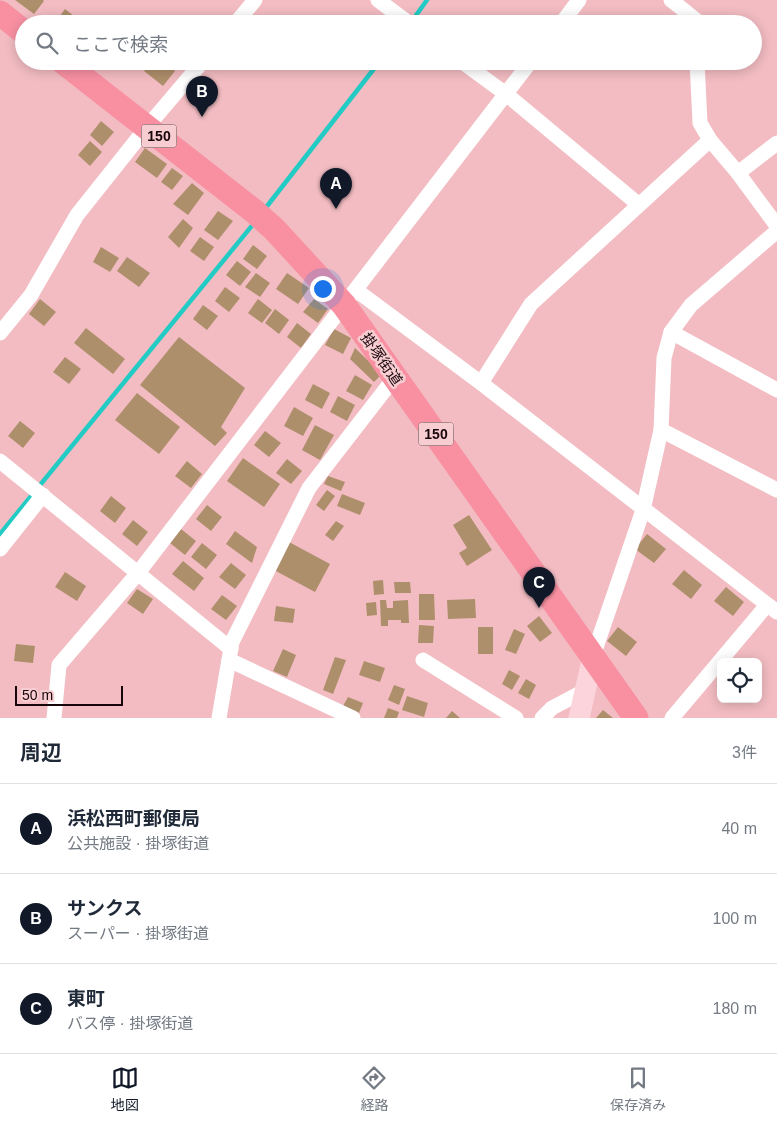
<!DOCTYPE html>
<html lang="ja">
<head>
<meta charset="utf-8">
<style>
  :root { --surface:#fff; --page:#f2f2f3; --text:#1f2937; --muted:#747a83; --line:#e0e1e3; --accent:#111827 }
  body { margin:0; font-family:Arial,"Noto Sans JP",sans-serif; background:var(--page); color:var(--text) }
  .controls { position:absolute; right:15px; bottom:15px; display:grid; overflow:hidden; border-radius:8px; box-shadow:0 2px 12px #0003 }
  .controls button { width:45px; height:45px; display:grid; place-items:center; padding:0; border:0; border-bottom:1px solid var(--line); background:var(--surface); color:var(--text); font:25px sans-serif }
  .scale { position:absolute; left:15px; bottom:12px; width:108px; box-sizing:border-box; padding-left:5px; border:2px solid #170609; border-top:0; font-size:14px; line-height:18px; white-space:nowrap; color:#170609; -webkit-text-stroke:4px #f8cdd1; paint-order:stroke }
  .you { position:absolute; left:322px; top:288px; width:18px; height:18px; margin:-12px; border:4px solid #fff; border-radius:50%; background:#1a73e8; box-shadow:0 0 0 8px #1a73e833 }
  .badge { display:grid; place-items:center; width:32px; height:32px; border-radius:50%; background:var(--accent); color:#fff; font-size:16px; font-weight:700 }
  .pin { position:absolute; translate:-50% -41px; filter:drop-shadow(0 1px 2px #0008) }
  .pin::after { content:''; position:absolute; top:26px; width:18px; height:15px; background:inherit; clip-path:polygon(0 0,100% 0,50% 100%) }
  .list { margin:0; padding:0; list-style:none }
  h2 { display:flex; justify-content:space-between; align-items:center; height:65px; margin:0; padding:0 20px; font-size:21px }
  h2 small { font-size:16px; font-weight:400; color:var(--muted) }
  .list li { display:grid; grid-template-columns:32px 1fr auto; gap:15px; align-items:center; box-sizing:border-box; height:90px; padding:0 20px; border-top:1px solid var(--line) }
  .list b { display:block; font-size:19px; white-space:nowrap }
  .list p { margin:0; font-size:16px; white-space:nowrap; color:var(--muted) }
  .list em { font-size:16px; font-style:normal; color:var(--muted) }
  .icon { flex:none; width:28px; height:28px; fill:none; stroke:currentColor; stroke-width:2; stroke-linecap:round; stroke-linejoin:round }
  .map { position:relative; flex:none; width:777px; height:718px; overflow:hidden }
  .search { position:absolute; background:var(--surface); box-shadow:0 2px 12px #0003; left:15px; right:15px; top:15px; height:55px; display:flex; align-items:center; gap:12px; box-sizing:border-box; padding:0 18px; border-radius:28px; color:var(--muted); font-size:19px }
  .sheet { height:335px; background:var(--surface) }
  nav { display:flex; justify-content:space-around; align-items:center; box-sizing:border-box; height:70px; border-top:1px solid var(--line); background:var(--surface); font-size:14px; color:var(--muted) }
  nav a { display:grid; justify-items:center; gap:2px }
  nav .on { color:var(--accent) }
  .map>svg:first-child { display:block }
</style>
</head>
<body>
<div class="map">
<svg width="777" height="718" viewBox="0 0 777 718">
  <rect width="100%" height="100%" fill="#f2bcc2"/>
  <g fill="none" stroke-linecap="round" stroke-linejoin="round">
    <!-- stream -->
    <g stroke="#23cbc5" stroke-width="4.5">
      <polyline points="412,21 427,0"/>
      <polyline points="264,210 380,61"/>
      <polyline points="0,534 255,222"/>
    </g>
  </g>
  <!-- building -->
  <g fill="#ae8f6b">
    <polygon points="15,0 43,0 44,1 34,14"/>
    <polygon points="65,9 84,24 54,24"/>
    <polygon points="152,61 161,61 175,71 163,86 144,71"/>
    <polygon points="101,121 114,132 102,146 90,135"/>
    <polygon points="90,141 102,152 90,166 78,155"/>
    <polygon points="145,148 167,164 157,178 135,162"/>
    <polygon points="172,168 183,176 172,190 161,182"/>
    <polygon points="192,183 204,193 188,215 173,204"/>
    <polygon points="218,211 233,221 218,240 204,230"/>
    <polygon points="183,219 193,228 179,248 168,237"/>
    <polygon points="200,237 214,247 204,261 190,251"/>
    <polygon points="253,245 267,256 257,269 243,259"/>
    <polygon points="101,247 119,258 110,272 93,262"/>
    <polygon points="127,257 150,273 139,287 117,271"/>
    <polygon points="237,261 251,272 240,286 226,275"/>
    <polygon points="256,273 270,283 260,297 245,287"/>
    <polygon points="287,273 309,288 298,304 276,289"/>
    <polygon points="225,287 240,298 229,312 215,301"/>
    <polygon points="40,299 56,312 44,326 29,314"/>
    <polygon points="258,299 272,310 262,323 248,313"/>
    <polygon points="314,299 328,309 318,323 303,312"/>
    <polygon points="203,305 218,316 207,330 193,319"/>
    <polygon points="275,309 289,320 279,334 265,323"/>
    <polygon points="297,323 311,334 301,348 287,337"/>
    <polygon points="86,328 125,359 113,374 74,343"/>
    <polygon points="334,329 351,338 343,354 325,345"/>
    <polygon points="179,337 245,388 221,427 227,433 215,446 140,385"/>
    <polygon points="355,348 382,374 374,382 350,359"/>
    <polygon points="65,357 81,369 69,384 53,372"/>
    <polygon points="355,375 372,385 363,400 346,391"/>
    <polygon points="313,384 330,393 322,409 305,400"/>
    <polygon points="137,393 180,427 159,454 115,420"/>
    <polygon points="338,396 355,405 347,421 330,412"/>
    <polygon points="294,407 313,418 303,436 284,426"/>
    <polygon points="20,421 35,433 23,448 8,436"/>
    <polygon points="315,425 334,435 320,460 302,450"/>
    <polygon points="265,431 281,443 269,457 254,445"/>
    <polygon points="243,458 280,484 264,507 227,481"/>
    <polygon points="287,459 302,471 291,484 276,473"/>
    <polygon points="187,461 202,474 191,488 175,476"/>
    <polygon points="328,476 345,482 341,491 324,484"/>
    <polygon points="327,490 335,496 324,511 316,505"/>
    <polygon points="342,494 365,503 360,515 337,506"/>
    <polygon points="111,496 126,508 115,523 100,511"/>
    <polygon points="207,505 222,517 211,531 196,519"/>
    <polygon points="469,515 492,550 467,566 459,553 467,548 453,525"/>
    <polygon points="133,520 148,532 137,546 122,534"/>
    <polygon points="336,521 344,526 333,541 325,535"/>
    <polygon points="181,529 196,541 185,555 170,543"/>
    <polygon points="235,531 257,547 252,563 226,544"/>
    <polygon points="647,534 666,549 654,563 635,549"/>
    <polygon points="289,542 330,564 315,592 274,570"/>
    <polygon points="202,543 217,555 206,569 191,557"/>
    <polygon points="183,561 204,578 194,591 172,574"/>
    <polygon points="231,563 246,575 235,589 219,577"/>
    <polygon points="684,570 702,585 691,599 672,584"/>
    <polygon points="65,572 86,586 77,601 55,587"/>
    <polygon points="383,580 384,594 374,595 373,581"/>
    <polygon points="394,582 410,582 411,593 395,593"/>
    <polygon points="726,587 744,602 733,616 714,601"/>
    <polygon points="137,589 153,599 143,614 127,603"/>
    <polygon points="419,594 434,594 435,620 419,620"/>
    <polygon points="222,595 237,606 226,620 211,609"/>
    <polygon points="475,599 476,618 448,619 447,600"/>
    <polygon points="380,600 386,600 387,608 393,608 393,601 408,600 409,623 401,623 401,620 388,620 388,626 381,626"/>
    <polygon points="376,602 377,615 367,616 366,603"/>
    <polygon points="276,606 295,609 293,623 274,621"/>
    <polygon points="539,616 552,633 540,642 527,626"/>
    <polygon points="419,625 434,626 433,643 418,643"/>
    <rect x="478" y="627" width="15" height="27"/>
    <polygon points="618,627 637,642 626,656 607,641"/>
    <polygon points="514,629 525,634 516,654 505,650"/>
    <polygon points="16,644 35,646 33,663 14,661"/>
    <polygon points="283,649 296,655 287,677 273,671"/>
    <polygon points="335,657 346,660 333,694 323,690"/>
    <polygon points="364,661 385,668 380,682 359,675"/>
    <polygon points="509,670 520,676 512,690 502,684"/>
    <polygon points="526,679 536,685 529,699 518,693"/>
    <polygon points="394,685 405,689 399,705 388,700"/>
    <polygon points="407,696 428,703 424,717 402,710"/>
    <polygon points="348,697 363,703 359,713 343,706"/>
    <polygon points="388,708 399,712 397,718 384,718"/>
    <polygon points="603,710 613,718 596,718"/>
    <polygon points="452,711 460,718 446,718"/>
  </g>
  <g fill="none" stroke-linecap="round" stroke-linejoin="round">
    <!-- minor -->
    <g stroke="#fff" stroke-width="15">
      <polyline points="378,0 410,24"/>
      <polyline points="671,0 696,20 696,24"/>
      <polyline points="235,24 255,0"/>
      <polyline points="561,24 579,0"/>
      <polyline points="461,61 506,94 638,204"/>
      <polyline points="697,61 700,123 710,140 738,173 777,226"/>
      <polyline points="738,173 777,143"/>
      <polyline points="356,290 481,383 777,612"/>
      <polyline points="671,332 777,390"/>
      <polyline points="0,333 31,295 77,215 147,127 203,61"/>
      <polyline points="481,383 531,304 710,140"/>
      <polyline points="661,430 777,490"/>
      <polyline points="0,461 231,649"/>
      <polyline points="0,549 43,495"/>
      <polyline points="593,656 643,510 661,430 664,358 671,332 691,305 777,231"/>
      <polyline points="229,660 353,718"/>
      <polyline points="423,660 516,718"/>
      <polyline points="54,718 59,665 138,573 531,61"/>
      <polyline points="219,718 232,642 309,488 395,377"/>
      <polyline points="542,718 552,708 584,691"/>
      <polyline points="672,718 767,605"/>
    </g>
    <!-- secondary -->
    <polyline stroke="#fcd5dc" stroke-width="21" points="579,718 593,656"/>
    <!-- trunk -->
    <g stroke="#f890a2" stroke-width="25">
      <polyline points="0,13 24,32"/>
      <polyline points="62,61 255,212 274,229 344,305 636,718"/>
    </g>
  </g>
  <g text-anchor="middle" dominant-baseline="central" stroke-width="5" stroke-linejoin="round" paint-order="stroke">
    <!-- shield labels -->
    <g fill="#f8cdd1" stroke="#5a4245" stroke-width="1">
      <rect x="141.5" y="124.5" width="35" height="23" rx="4"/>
      <rect x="418.5" y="422.5" width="35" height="23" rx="4"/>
    </g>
    <g font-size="14" font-weight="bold" fill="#170609">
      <text x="159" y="136">150</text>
      <text x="436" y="434">150</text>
    </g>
    <!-- street labels -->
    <g font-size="15" fill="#170609" stroke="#f8cdd1">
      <text transform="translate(382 359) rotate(55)">掛塚街道</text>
    </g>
  </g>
</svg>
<div class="controls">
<button><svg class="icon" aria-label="locate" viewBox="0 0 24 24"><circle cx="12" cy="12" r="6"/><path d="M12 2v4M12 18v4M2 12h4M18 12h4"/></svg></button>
</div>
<div class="scale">50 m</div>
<div class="you"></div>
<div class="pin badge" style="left:336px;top:209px">A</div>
<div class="pin badge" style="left:202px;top:117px">B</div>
<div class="pin badge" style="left:539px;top:608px">C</div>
<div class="search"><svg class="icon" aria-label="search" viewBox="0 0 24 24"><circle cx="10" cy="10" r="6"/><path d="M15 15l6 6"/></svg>ここで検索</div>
</div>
<section class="sheet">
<h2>周辺<small>3件</small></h2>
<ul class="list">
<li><span class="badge">A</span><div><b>浜松西町郵便局</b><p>公共施設 · 掛塚街道</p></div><em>40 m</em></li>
<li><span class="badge">B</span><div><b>サンクス</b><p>スーパー · 掛塚街道</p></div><em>100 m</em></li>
<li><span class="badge">C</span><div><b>東町</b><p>バス停 · 掛塚街道</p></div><em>180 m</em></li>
</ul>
</section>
<nav>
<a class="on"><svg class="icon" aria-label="map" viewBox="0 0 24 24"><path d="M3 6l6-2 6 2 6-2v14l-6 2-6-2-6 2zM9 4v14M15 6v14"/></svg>地図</a>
<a><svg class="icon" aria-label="directions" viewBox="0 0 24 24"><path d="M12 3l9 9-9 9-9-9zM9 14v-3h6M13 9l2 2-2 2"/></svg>経路</a>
<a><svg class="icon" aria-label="saved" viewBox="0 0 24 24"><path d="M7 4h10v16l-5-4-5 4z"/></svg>保存済み</a>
</nav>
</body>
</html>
